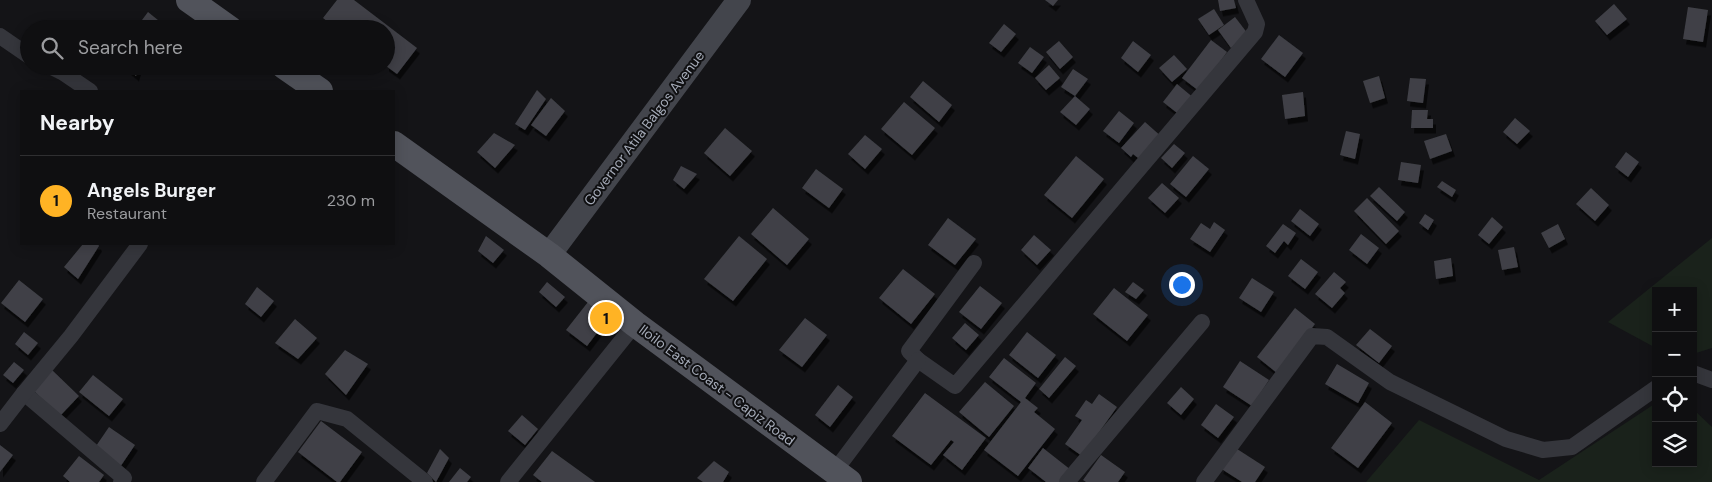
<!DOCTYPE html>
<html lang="en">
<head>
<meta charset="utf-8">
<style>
  :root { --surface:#0f0f11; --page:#1d1d1f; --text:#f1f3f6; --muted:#9b9c9f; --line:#2f2f31; --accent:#ffb324 }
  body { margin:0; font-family:"DM Sans",sans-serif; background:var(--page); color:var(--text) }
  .controls { position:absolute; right:15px; bottom:15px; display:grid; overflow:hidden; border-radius:0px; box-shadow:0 2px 12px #0003 }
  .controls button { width:45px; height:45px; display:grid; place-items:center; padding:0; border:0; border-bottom:1px solid var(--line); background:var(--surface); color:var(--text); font:25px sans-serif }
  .you { position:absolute; left:1181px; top:284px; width:18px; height:18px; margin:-12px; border:4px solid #fff; border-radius:50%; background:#1a73e8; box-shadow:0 0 0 8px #1a73e833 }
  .badge { display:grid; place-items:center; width:32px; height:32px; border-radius:50%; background:var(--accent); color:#111; font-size:16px; font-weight:700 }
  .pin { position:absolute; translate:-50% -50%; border:2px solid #fff; box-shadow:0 1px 5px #0006 }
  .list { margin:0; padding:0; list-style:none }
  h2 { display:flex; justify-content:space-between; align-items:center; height:65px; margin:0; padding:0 20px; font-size:21px }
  h2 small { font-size:16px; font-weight:400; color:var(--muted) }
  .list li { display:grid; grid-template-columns:32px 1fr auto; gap:15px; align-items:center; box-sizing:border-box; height:90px; padding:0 20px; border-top:1px solid var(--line) }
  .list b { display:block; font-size:19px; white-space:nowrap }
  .list p { margin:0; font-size:16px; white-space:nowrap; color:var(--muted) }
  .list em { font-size:16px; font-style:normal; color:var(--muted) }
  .icon { flex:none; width:28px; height:28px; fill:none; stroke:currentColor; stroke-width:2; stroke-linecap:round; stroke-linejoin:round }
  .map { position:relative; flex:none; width:1712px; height:482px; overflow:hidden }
  .search { position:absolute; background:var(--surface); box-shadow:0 2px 12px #0003; left:20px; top:20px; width:375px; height:55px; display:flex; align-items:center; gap:12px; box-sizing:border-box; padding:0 18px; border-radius:28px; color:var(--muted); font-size:19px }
  .panel { position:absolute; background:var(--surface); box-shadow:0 2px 12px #0003; left:20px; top:90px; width:375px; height:155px; border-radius:0px }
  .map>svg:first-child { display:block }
</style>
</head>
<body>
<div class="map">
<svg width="1712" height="482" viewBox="0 0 1712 482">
  <defs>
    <filter id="shadow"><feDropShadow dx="3" dy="5.5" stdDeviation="0" flood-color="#0009"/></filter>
  </defs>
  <rect width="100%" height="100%" fill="#141417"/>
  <!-- green -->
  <g fill="#1a221b">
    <polygon points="1712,238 1712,348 1693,354 1693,291 1656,291 1656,348 1608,322"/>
    <polygon points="1656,403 1656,463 1693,463 1693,409 1712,427 1712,482 1366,482 1419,420 1539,480"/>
  </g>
  <!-- building -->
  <g fill="#404147" filter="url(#shadow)">
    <polygon points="337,0 354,0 417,48 397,74 386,66 386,29 337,29 323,18"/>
    <polygon points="1045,0 1058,0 1053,6"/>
    <polygon points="1218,0 1234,0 1236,8 1220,11"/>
    <polygon points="1614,4 1627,19 1607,35 1595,21"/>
    <polygon points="1688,7 1708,10 1703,42 1683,39"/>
    <polygon points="1214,9 1224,25 1209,35 1198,19"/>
    <polygon points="148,12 169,29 145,29 139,24"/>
    <polygon points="1235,17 1248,34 1231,48 1218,30"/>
    <polygon points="1004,24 1016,34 1001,52 989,43"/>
    <polygon points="1279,35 1303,53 1285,77 1261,59"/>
    <polygon points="1211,40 1227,52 1199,91 1182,78"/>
    <polygon points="1059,41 1073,57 1060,69 1046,52"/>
    <polygon points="1133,41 1151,55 1138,72 1121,58"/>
    <polygon points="1030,47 1044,57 1032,73 1018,63"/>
    <polygon points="1174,55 1187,69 1172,82 1159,68"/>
    <polygon points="1049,65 1060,78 1046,90 1035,78"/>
    <polygon points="124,66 139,66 136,76"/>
    <polygon points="1073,69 1088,79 1075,96 1061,87"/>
    <polygon points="1379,76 1385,98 1370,103 1363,81"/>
    <polygon points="1410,78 1426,79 1423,103 1407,101"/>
    <polygon points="923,81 952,105 939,122 910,97"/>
    <polygon points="1177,84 1195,99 1181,116 1163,102"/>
    <polygon points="537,90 546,99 525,130 515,124"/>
    <polygon points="1303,92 1305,116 1285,119 1282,95"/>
    <polygon points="1075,96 1090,109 1076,125 1060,112"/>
    <polygon points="551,98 565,111 546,136 531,125"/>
    <polygon points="904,102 935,128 912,155 881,129"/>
    <polygon points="1412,110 1428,110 1427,119 1433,119 1433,128 1411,128"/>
    <polygon points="1119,111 1134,123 1119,143 1103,131"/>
    <polygon points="1515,118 1530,131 1517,144 1503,132"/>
    <polygon points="1145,122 1163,138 1142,161 1133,154 1131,157 1121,148"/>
    <polygon points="725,128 752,151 730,176 704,153"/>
    <polygon points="1346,131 1360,134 1355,159 1340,155"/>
    <polygon points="494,133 515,145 495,168 477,152"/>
    <polygon points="1446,134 1452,151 1430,159 1424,141"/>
    <polygon points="865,135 882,149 865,169 848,154"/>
    <polygon points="1174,144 1185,153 1172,168 1161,158"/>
    <polygon points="1626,152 1639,162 1628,177 1615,167"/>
    <polygon points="1076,156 1104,179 1072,218 1044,195"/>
    <polygon points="1193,156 1209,169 1186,197 1170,184"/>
    <polygon points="1401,162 1421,165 1418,183 1398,180"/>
    <polygon points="681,166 697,174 684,189 673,180"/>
    <polygon points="816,169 843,189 829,208 802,188"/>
    <polygon points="1442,181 1456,190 1452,197 1437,187"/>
    <polygon points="1162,183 1179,198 1165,213 1148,198"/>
    <polygon points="1379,187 1405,212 1397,221 1370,196"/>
    <polygon points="1591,188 1609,205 1595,221 1576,204"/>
    <polygon points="1367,198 1399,231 1386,244 1354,211"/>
    <polygon points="773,208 809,239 787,265 751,234"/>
    <polygon points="1300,209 1319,224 1310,236 1291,221"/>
    <polygon points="1425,214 1434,220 1428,230 1419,223"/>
    <polygon points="1492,217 1503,227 1489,244 1478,235"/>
    <polygon points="948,218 976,239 955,265 928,245"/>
    <polygon points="1214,222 1225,230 1210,252 1190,239 1201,223 1210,229"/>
    <polygon points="1283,224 1296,233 1288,245 1284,241 1275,253 1266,246"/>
    <polygon points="1558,224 1565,239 1549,248 1541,233"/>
    <polygon points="1361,234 1379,248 1367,264 1349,250"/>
    <polygon points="1034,235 1051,250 1037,265 1021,250"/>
    <polygon points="486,236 504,250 493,263 478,251"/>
    <polygon points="739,236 767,259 733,301 704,279"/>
    <polygon points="83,244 98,244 99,246 78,279 64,267"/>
    <polygon points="1514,247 1518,267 1502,270 1498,250"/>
    <polygon points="1451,258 1453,276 1436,279 1434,261"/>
    <polygon points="1301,259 1318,272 1305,289 1288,276"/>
    <polygon points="903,269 935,294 911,324 879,298"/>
    <polygon points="1334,272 1346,282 1340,288 1345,293 1332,308 1315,294"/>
    <polygon points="1252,278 1274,292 1261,312 1239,298"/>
    <polygon points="19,280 43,299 25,322 1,303"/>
    <polygon points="547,282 565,297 556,307 539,292"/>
    <polygon points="1133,282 1144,290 1136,299 1125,292"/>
    <polygon points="980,286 1002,303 981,329 959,312"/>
    <polygon points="257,287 274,301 261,317 245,304"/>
    <polygon points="1114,288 1148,315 1127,341 1093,314"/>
    <polygon points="588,302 609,317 587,346 566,330"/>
    <polygon points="1295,308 1315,324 1277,373 1257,357"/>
    <polygon points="805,318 827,335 802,367 779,350"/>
    <polygon points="295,319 317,338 298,359 275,343"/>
    <polygon points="965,323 979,335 966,350 952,338"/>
    <polygon points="1370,329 1392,346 1379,363 1356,345"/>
    <polygon points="24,332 38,343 28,355 15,344"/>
    <polygon points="1027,332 1056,355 1038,378 1009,355"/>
    <polygon points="345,350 368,364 346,395 325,374"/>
    <polygon points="1065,357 1076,366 1049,398 1039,389"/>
    <polygon points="1004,358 1036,383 1025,398 1038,408 1034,412 1055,429 1018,476 984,450 1021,402 989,377"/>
    <polygon points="1240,361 1269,380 1252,406 1223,387"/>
    <polygon points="14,362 24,370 13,383 3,375"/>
    <polygon points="1337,364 1369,383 1358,403 1325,384"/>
    <polygon points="51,369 79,396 60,416 32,389"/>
    <polygon points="93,375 123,399 109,416 79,392"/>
    <polygon points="985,382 1014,406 989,437 959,412"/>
    <polygon points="838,385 853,397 830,427 815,415"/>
    <polygon points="1181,387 1194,399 1181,415 1167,403"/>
    <polygon points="925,393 986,438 962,470 943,455 954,442 951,440 931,465 892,436"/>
    <polygon points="1099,394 1117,407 1082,456 1065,444 1082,420 1075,416 1086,400 1092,404"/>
    <polygon points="1365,402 1392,423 1358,468 1331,448"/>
    <polygon points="1216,404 1234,417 1218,438 1201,425"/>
    <polygon points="522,415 538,429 525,445 508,431"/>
    <polygon points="321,421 362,452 340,482 337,482 298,452"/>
    <polygon points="109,427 135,445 120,467 94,449"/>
    <polygon points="0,445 13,455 0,472"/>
    <polygon points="1234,447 1265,467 1255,482 1242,482 1220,468"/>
    <polygon points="1043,448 1071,470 1061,482 1046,482 1028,468"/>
    <polygon points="440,449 449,458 436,482 427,473"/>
    <polygon points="552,451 595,482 542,482 533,475"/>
    <polygon points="1101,455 1125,472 1118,482 1086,482 1083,480"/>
    <polygon points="79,456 104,475 99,482 70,482 63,476"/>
    <polygon points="714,461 729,472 723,482 703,482 697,478"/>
    <polygon points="460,468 471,477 467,482 449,482"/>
  </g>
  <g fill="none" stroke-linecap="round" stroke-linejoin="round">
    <!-- street -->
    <g stroke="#35363c" stroke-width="16">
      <polyline points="0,36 29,56"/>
      <polyline points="50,66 62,72 90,91"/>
      <polyline points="974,263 909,351 918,360 955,386 1255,32 1257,24 1246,0"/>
      <polyline points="1693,373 1712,380"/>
      <polyline points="24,393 124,478 121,482"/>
      <polyline points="0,424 24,393 71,336 140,244"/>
      <polyline points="834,472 918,360"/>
      <polyline points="264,482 317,411 347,419 425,482"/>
      <polyline points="508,482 635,324"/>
      <polyline points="1067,482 1202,322"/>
      <polyline points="1204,482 1312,336 1327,337 1390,382 1506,439 1543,450 1572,447 1656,388"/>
    </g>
    <!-- secondary -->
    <polyline stroke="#43454c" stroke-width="24" points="549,255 739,0"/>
    <!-- primary -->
    <g stroke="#51535b" stroke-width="26">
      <polyline points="189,0 230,29"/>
      <polyline points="284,66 320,91"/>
      <polyline points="394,144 549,255 635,324 849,482"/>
    </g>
  </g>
  <g text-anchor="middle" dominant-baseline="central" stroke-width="4" stroke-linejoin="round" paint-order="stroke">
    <!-- street labels -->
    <g font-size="14" fill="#a5abb8" stroke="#101012">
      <text transform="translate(644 128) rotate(-53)">Governor Atila Balgos Avenue</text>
      <text transform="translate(717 385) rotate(37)">Iloilo East Coast - Capiz Road</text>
    </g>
  </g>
</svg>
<div class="controls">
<button>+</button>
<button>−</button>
<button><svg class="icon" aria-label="locate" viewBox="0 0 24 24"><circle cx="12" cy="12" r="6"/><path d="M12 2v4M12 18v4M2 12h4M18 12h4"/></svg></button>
<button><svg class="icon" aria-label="layers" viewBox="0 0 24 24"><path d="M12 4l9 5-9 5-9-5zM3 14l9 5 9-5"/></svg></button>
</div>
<div class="you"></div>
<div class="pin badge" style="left:606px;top:318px">1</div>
<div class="search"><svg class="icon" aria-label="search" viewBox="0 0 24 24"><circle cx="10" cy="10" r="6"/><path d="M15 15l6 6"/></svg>Search here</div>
<section class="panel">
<h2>Nearby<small></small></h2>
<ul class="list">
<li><span class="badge">1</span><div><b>Angels Burger</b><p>Restaurant</p></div><em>230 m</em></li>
</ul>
</section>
</div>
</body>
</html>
